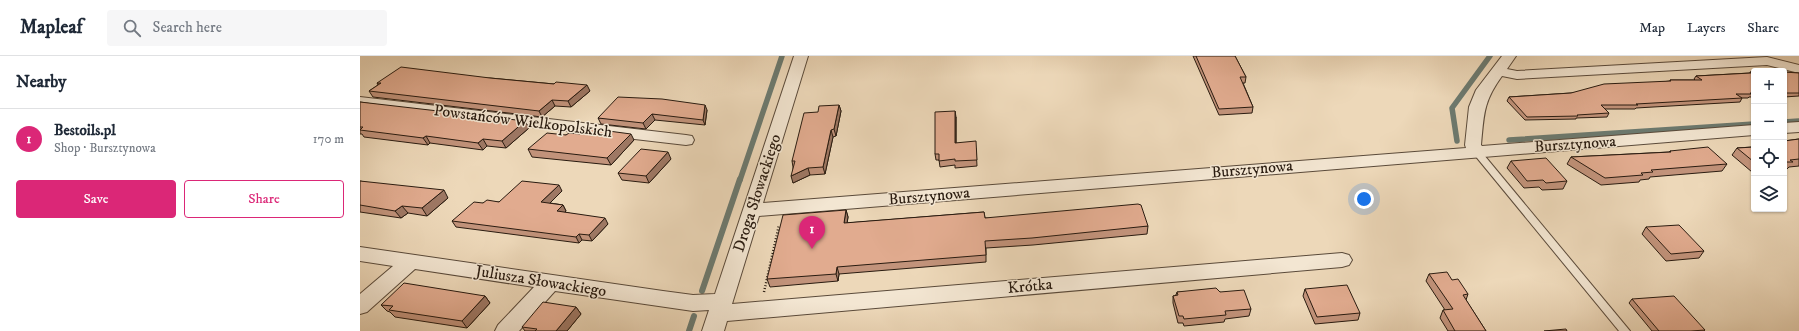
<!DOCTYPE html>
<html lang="en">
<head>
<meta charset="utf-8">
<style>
  :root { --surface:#fff; --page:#f6f6f7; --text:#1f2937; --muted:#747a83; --line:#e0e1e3; --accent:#db2777 }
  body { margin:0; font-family:"IM FELL DW Pica",serif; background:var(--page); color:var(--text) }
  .controls { position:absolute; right:12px; top:12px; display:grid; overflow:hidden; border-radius:4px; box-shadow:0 1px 3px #0004 }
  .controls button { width:36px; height:36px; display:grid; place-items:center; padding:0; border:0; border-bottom:1px solid var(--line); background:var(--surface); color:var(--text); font:20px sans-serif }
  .you { position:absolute; left:1004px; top:143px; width:14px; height:14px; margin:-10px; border:3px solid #fff; border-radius:50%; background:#1a73e8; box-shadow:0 0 0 6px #1a73e833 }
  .badge { display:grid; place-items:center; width:26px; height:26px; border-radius:50%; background:var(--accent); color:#fff; font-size:13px; font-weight:700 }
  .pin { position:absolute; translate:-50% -33px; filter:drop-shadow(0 1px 2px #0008) }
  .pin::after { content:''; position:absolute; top:21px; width:14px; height:12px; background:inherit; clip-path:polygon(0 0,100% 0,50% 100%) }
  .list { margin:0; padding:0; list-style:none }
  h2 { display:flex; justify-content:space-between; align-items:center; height:52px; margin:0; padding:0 16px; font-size:17px }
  h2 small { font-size:13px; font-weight:400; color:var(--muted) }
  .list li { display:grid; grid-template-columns:26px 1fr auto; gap:12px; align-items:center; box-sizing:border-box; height:60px; padding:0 16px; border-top:1px solid var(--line) }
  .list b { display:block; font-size:15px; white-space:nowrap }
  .list p { margin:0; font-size:13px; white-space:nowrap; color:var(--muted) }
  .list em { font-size:13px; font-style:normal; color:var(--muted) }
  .actions { display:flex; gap:8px; padding:12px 16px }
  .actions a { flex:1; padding:9px 0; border:1px solid var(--accent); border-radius:4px; text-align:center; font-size:14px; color:var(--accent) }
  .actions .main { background:var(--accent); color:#fff }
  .icon { flex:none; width:22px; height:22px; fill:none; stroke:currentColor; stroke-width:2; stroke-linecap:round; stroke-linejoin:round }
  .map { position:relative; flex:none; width:1439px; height:275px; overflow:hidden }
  header { display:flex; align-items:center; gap:24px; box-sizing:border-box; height:56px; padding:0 20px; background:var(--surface); border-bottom:1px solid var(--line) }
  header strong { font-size:19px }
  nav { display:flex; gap:22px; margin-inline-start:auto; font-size:14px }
  .search { width:280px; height:36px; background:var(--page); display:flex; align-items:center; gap:10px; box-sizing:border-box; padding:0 14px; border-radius:4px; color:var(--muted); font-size:15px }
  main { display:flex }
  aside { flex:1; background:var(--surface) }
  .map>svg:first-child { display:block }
</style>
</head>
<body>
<header>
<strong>Mapleaf</strong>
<div class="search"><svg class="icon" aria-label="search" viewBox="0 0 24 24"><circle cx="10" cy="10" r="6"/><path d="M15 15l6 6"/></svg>Search here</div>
<nav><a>Map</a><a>Layers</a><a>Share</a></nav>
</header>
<main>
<aside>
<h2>Nearby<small></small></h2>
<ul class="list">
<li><span class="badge">1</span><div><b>Bestoils.pl</b><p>Shop · Bursztynowa</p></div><em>170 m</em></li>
</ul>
<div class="actions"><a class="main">Save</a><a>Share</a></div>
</aside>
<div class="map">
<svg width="1439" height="275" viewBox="0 0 1439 275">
  <rect width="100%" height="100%" fill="#edd8b9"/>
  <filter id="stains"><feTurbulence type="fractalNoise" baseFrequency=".005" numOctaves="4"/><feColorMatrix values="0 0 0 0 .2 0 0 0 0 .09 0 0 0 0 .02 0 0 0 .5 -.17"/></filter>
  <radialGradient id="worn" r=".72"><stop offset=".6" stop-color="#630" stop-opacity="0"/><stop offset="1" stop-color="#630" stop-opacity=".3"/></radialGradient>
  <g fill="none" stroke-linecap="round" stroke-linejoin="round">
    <!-- stream-far1 -->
    <g stroke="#6c7a70" stroke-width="5.5">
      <polyline points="1424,66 1439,65"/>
      <polyline points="1149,84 1394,68"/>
      <polyline points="1097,85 1092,52 1130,0"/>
      <polyline points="380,124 422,0"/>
    </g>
    <!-- stream -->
    <g stroke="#6c7a70" stroke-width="6">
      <polyline points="342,235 380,123"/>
      <polyline points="329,275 334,260"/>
    </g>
    <defs>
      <polygon id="lane" points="1116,92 1119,93 1270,275 1259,275 1113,97 1112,95 1113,93"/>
      <g id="street">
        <path d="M434,0H448L403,147L1106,92L1105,89L1109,51L1116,34L1142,0H1156L1147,13L1157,15L1407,1L1439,9V17L1407,9L1157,23L1142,20C1123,46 1124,59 1121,89L1122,90L1394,69V79L399,160L372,248L982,197L989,199L992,204L989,209L982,211L367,265L364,275H342L349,254L333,255L195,235L159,275H135L138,269L174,231L55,213L7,256L0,258V238L33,210L0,205V191L303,235L333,239L355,238Z"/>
        <polygon points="0,41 326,79 332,80 334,84 332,88 326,89 0,51"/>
        <polygon points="1439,66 1439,76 1424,77 1424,67"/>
      </g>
    </defs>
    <!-- lane casing -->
    <use href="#lane" stroke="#5a4a3a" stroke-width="2"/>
    <!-- street casing -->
    <use href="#street" stroke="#5a4a3a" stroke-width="2"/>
    <!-- path -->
    <polyline stroke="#291b10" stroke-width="2.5" stroke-dasharray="1 2" stroke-linecap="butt" points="404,236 419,169"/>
    <!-- lane -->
    <use href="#lane" fill="#f3e6d2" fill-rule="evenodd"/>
    <!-- street -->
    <use href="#street" fill="#f3e6d2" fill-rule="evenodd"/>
  </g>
  <!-- wall -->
  <g fill="#c2937b" stroke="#291b10">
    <polygon points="833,0 875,0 886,21 885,27 883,27 893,51 892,57 859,59"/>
    <polygon points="1390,16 1394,16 1394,41 1389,41 1388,42 1382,42 1380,46 1276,52 1275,53 1245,53 1249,57 1247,61 1216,62 1216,63 1165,64 1147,45 1149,41 1211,37 1310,25 1310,24 1335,24 1334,23 1336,20 1390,17"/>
    <polygon points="1424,16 1439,17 1439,40 1424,41"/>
    <polygon points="130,22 194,28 230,35 211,51 195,50 182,61 13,41 9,35 18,29 17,27"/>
    <polygon points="0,46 169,72 146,92 127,90 123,94 70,87 68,89 4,81 2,78 0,78"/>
    <polygon points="479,49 481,55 476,80 473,81 465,118 450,119 433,127 433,111 432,105"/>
    <polygon points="347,54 345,69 295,64 286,73 241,68 238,62"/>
    <polygon points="596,61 596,87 616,92 617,110 595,112 595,109 580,111 579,104 576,104 575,98"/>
    <polygon points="206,79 274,84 251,109 172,101 168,93"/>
    <polygon points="1439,83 1439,110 1429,111 1427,113 1424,113 1424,85"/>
    <polygon points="1394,88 1394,115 1392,116 1372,99 1377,92 1392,91"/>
    <polygon points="1310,95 1367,108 1362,115 1290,121 1289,123 1280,124 1279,126 1241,129 1207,108 1211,101 1309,96"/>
    <polygon points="311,103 289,127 262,124 258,117"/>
    <polygon points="1151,105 1207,125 1203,133 1182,134 1179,131 1164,132 1147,112"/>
    <polygon points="0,125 88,142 67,160 48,157 41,162 0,156"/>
    <polygon points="202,135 190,147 203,149 206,155 205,156 248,168 232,185 222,184 219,187 96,171 92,165 123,147 139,146"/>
    <polygon points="486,154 488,161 487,167 624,156 625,162 788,170 787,178 673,189 626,192 626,206 479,218 478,225 410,231 407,223"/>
    <polygon points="1286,171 1344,195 1339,202 1306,205 1282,178"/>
    <polygon points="1069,218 1092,224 1108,238 1106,244 1126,275 1088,275 1080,262 1083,254 1085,254 1066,225"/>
    <polygon points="945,233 1000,257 998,264 955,268 943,240"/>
    <polygon points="817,236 860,236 891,253 889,260 865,263 864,266 824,270 823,267 818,267 813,247 813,240 816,239"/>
    <polygon points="125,240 130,247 107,272 35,261 30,256 27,255 21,249"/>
    <polygon points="1272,243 1345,274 1344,275 1292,275 1269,247"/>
    <polygon points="216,251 221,258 207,275 165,275 162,271"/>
  </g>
  <!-- shaded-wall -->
  <g fill="#9e7864" stroke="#291b10">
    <polygon points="227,29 230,35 211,51 208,45"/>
    <polygon points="192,44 195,50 182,61 179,55"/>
    <polygon points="345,49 347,54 345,69 343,64"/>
    <polygon points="479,49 481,55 476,80 474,73"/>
    <polygon points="595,55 596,61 596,93 595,87"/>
    <polygon points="292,58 295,64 286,73 283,67"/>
    <polygon points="165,65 169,72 146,92 142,85"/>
    <polygon points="471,74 473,81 465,118 463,111"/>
    <polygon points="271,78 274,84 251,109 247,102"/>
    <polygon points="66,80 70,87 68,89 63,82"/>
    <polygon points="123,83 127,90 123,94 118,87"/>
    <polygon points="308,96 311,103 289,127 286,120"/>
    <polygon points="448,112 450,119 433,127 431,120"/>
    <polygon points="199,129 202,135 185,152 181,146"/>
    <polygon points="84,134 88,142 67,160 62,152"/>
    <polygon points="203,149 206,155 200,161 197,155"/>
    <polygon points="42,150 48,157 41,162 35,155"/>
    <polygon points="486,154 488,161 486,174 484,167"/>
    <polygon points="245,162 248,168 232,185 229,179"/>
    <polygon points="219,178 222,184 219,187 216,181"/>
    <polygon points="477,211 479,218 478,225 476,218"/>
    <polygon points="125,240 130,247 107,272 102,265"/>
    <polygon points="216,251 221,258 207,275 196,275"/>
  </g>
  <!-- building -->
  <g fill="#e1ab8f" stroke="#291b10">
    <polygon points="836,0 875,0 886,21 880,21 893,51 859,53"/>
    <polygon points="41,11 130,22 194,28 196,26 227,29 208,45 192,44 179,55 9,35 21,27 17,27"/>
    <polygon points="1390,16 1394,16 1394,37 1390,37 1391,38 1376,38 1382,42 1276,48 1278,49 1241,49 1249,57 1217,59 1218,60 1167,61 1149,41 1211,37 1244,28 1311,25 1310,24 1342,24 1336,20 1391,17"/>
    <polygon points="1424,16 1439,17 1439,37 1424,37"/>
    <polygon points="258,41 302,43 345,49 343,64 292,58 283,67 238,62"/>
    <polygon points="0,46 165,65 142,85 123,83 118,87 66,80 63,82 0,74 3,71 0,71"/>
    <polygon points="479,49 474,73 471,74 463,111 448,112 431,120 435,105 432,105 444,57 458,56 459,50"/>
    <polygon points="595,55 595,87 616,85 617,104 595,105 595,103 579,105 579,98 575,98 575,56"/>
    <polygon points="226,72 271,78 247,102 168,93 187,77 206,79 209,77 220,78"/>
    <polygon points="1439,83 1439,103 1430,104 1433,106 1424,106 1424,85"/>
    <polygon points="1348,91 1367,108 1291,114 1293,116 1281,117 1283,119 1245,122 1211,101 1311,96 1310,95"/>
    <polygon points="1394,91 1394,106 1377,92"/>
    <polygon points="281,93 308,96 286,120 258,117"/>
    <polygon points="1186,102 1207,125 1186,127 1183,124 1167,125 1151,105"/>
    <polygon points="0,125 84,134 62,152 42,150 35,155 0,149"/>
    <polygon points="162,125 199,129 181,146 203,149 197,155 245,162 229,179 219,178 216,181 92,165 114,146 123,147 127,144 139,146"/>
    <polygon points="778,148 781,149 788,170 672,182 625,185 626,199 477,211 476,218 407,223 423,159 486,154 484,167 624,156 625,162"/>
    <polygon points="1319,169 1344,195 1311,198 1286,171"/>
    <polygon points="1087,216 1092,224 1098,223 1108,238 1103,239 1126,275 1095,275 1083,254 1093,253 1069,218"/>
    <polygon points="44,227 125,240 102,265 29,254 33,250 21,249"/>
    <polygon points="987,229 1000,257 957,261 945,233"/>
    <polygon points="856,232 860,236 884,234 891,253 865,255 866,259 824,263 823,260 819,260 813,240 818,239 817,236"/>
    <polygon points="1314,240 1345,274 1331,275 1299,275 1272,243"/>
    <polygon points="183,246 216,251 196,275 175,275 177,273 162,271"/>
    <polygon points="1206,273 1207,275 1184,275"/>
  </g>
  <g text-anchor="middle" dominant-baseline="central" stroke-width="3" stroke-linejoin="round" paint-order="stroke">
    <!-- street labels -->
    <g font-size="16" fill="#291b10" stroke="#f3e6d2">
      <text transform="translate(163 65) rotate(7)">Powstańców Wielkopolskich</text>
      <text transform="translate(1215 88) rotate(-4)">Bursztynowa</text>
      <text transform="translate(892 113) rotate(-5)">Bursztynowa</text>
      <text transform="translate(397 137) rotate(-72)">Droga Słowackiego</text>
      <text transform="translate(569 140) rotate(-5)">Bursztynowa</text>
      <text transform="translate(181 225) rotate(9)">Juliusza Słowackiego</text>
      <text transform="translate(670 230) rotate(-5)">Krótka</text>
    </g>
  </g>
  <rect width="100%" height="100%" filter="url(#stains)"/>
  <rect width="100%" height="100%" fill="url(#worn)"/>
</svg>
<div class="controls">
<button>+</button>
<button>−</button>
<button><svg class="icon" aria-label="locate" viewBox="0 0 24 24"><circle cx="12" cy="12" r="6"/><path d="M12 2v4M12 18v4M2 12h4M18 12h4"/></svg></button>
<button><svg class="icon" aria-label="layers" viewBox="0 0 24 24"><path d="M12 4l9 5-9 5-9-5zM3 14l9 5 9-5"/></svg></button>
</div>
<div class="you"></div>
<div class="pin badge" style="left:452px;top:193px">1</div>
</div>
</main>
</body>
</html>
